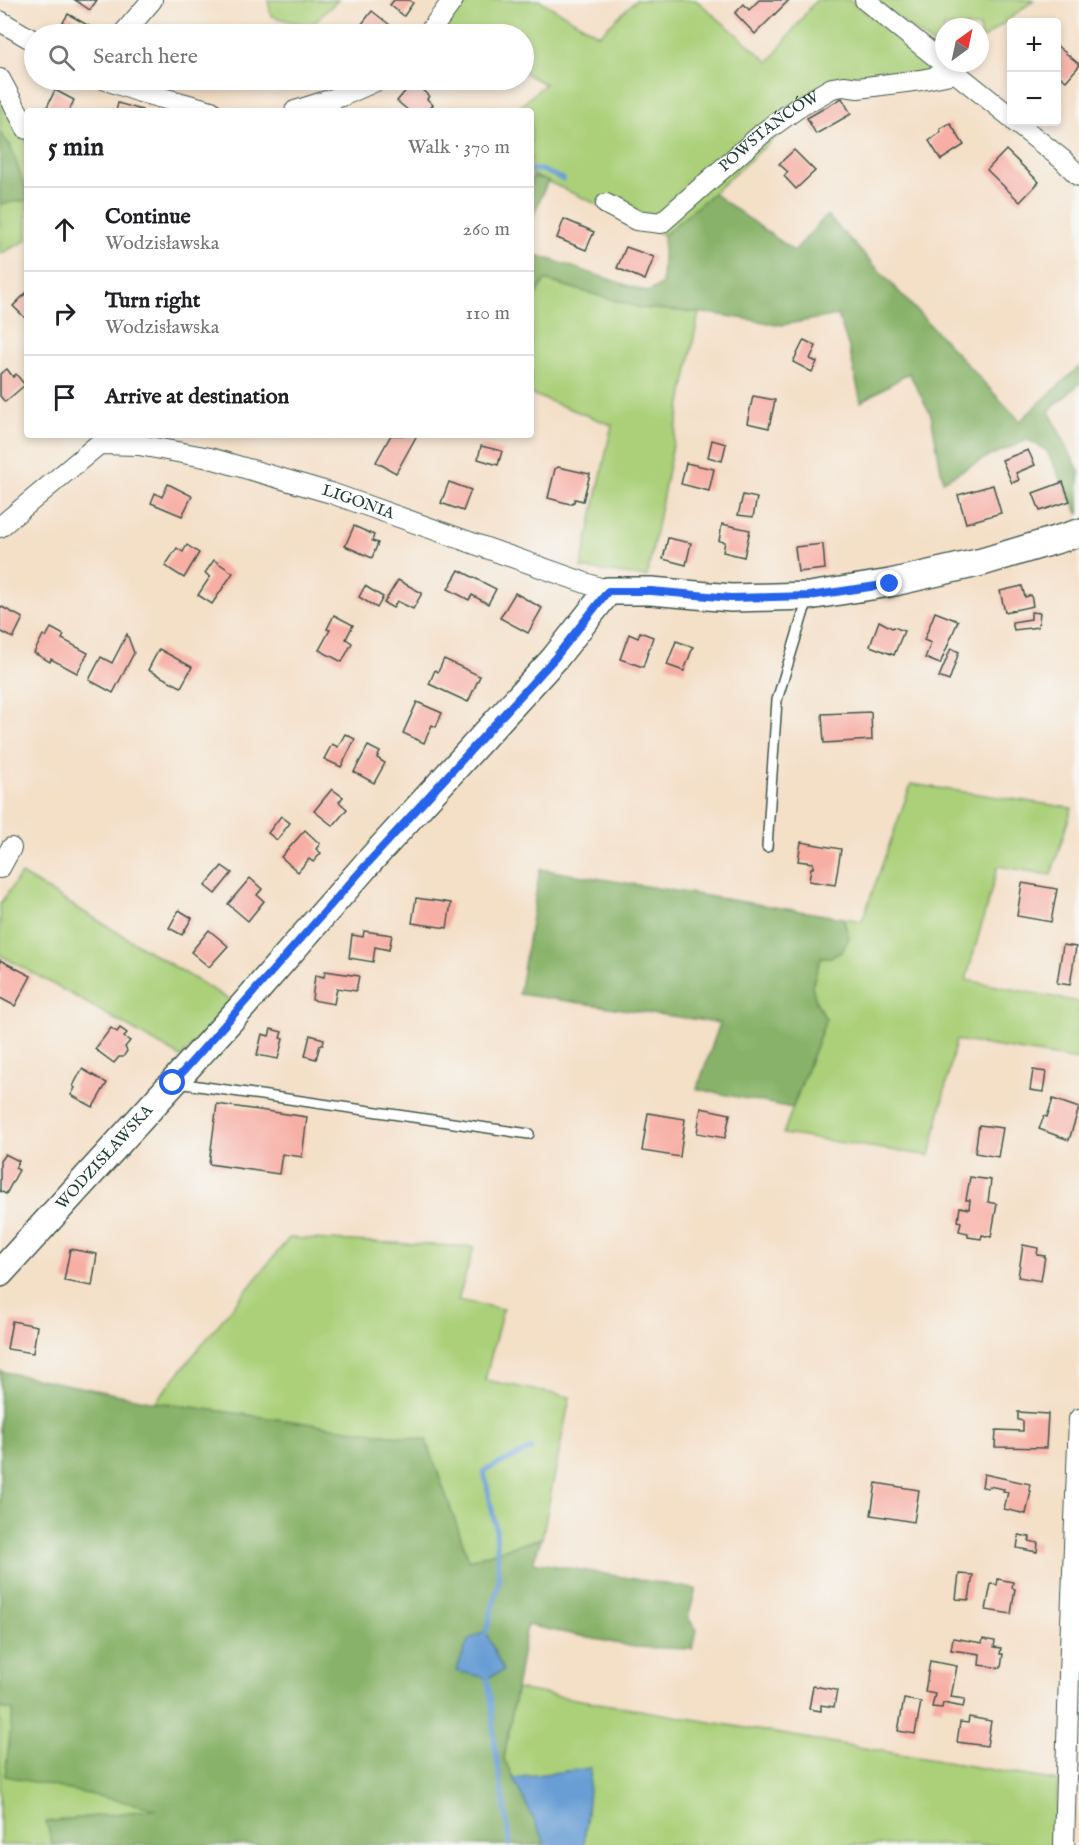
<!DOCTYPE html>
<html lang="en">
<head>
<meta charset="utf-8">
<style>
  :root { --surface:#fff; --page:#f2f2f2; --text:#202124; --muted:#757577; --line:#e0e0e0 }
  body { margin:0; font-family:"IM FELL English",serif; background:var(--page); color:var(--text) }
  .controls { position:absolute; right:18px; top:18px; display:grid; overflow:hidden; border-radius:6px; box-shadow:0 3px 9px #0003 }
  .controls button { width:54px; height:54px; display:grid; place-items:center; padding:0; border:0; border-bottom:2px solid var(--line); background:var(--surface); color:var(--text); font:30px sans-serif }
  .compass { position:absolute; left:935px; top:18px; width:54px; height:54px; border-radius:50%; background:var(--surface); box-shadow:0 3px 9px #0003; rotate:33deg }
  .stop { position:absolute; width:18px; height:18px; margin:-14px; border:4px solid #2563eb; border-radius:50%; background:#fff }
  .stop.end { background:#2563eb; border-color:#fff; box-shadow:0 2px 6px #0008 }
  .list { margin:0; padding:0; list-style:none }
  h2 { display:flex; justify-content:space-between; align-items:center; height:78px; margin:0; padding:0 24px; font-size:26px }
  h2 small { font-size:20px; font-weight:400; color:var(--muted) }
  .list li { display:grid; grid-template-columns:39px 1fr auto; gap:18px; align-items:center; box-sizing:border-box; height:84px; padding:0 24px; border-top:2px solid var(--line) }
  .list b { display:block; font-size:22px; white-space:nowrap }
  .list p { margin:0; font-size:20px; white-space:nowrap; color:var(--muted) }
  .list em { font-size:20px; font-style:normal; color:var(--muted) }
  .icon { flex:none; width:33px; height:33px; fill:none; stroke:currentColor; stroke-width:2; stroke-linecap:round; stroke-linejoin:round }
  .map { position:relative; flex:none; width:1079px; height:1845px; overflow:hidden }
  .search { position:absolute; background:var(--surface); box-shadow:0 3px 9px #0003; left:24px; top:24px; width:510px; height:66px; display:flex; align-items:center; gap:15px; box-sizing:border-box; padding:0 21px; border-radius:33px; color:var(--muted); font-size:22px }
  .panel { position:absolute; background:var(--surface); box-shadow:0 3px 9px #0003; left:24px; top:108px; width:510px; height:330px; border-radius:6px }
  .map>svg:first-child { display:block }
</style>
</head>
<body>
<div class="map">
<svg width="1079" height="1845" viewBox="0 0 1079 1845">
  <rect width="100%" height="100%" fill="#f6f6f2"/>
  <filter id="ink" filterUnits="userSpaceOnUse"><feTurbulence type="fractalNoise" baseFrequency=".0167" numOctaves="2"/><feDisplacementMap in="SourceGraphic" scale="12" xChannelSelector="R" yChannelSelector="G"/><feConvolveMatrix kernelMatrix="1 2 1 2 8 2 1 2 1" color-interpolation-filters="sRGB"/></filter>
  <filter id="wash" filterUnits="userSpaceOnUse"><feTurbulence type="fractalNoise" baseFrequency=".008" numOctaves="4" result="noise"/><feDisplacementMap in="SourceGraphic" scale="24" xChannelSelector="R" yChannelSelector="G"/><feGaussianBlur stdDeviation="1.35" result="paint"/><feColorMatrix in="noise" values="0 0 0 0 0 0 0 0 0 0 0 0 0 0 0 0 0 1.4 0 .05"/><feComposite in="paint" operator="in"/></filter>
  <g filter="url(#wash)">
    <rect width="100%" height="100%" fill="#f4dfc7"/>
    <!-- green -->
    <g fill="#abd079" stroke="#658656" stroke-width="1.5">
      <polygon points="268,0 338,0 310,27 271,16"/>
      <polygon points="462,0 539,0 599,35 636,0 696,0 769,62 816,0 850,0 946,75 824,98 761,150 713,193 664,235 531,174 531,111 515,111 545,84 524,73 524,34 450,34 443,27"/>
      <polygon points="874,0 1034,0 980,41 980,27 944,27 944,53"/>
      <polygon points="0,78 27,130 27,240 0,254"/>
      <polygon points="544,280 641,308 699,312 647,577 581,568 612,425 531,394 531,303"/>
      <polygon points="911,784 1072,808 1051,875 998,866 966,980 1079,1002 1079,1060 956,1040 930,1156 783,1134 826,1019 816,1002 812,986 821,957 831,957 849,938 843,918 862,921"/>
      <polygon points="21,874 233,1002 181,1057 71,994 0,955 0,904"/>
      <polygon points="289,1238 474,1247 458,1300 503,1309 485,1380 570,1397 542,1538 469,1560 426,1440 155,1402"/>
      <polygon points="516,1689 1058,1781 1055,1845 584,1845 590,1768 513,1778 504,1759"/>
      <polygon points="0,1708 13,1710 159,1809 47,1822 53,1845 0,1845"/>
    </g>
    <!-- forest -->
    <g fill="#88b269" stroke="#54784e" stroke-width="1.5">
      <polygon points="0,133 10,145 27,193 27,200 0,204"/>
      <polygon points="531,177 548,180 531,221"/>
      <polygon points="713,193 794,251 827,215 1020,421 1079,367 1079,384 1049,411 1079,471 1079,515 1046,450 1028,440 987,457 943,481 931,415 909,373 861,402 849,348 838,315 782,325 715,314 641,308 545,280 531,303 531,253 647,292 662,285 664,235"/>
      <polygon points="540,869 843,918 849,938 842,952 831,957 821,957 812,986 816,1002 826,1019 792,1108 697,1089 720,1023 519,994"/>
      <polygon points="0,1371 155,1402 426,1440 469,1560 542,1538 533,1562 696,1589 688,1618 697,1630 692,1649 634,1647 527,1625 504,1759 544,1840 543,1845 53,1845 46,1822 157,1809 5,1776 13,1710 0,1708"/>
    </g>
    <!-- water -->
    <g fill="#699ed5" stroke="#446e84" stroke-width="1.5">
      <polygon points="486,1632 503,1671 487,1678 456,1671 469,1639"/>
      <polygon points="591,1768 584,1845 543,1845 544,1840 513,1778"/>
    </g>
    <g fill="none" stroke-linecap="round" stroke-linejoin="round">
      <!-- stream -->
      <g stroke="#699ed5" stroke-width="5">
        <polyline points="531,170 541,170 563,179"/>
        <polyline points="486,1632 499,1582 496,1529 484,1471 531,1449"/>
        <polyline points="487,1678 492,1706 494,1742 510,1840 509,1845"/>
      </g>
    </g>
    <g id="blocks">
      <!-- building -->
      <g fill="#f7aea4">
        <polygon points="75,0 97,0 90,10"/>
        <polygon points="394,0 409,0 413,3 404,16 390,5"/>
        <polygon points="759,0 789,0 755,34 735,13 744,4 749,10"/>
        <polygon points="372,11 390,25 382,34 354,34"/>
        <polygon points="68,14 103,34 61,34 57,32"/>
        <polygon points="1056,45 1079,64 1079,66 1066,81 1056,73"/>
        <polygon points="413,82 429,96 427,99 433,105 428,111 409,111 397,101"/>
        <polygon points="55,90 74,100 69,111 49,111 46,109"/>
        <polygon points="842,98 851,114 816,134 807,118"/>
        <polygon points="118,103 142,110 142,111 116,111"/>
        <polygon points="950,123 964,145 941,160 929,141 941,132 940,129"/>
        <polygon points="794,150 815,171 796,189 784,176 788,172 779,164"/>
        <polygon points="1006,150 1039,182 1020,202 987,170"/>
        <polygon points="564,219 594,232 586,250 557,238"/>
        <polygon points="626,247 654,257 645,280 617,268"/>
        <polygon points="27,292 27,320 13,306"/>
        <polygon points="804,340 816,346 810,359 817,362 812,372 793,362"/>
        <polygon points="7,369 13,377 16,374 25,385 5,402 0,396 0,374"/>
        <polygon points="753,396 775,400 769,428 747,423"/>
        <polygon points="391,435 417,435 396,473 376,462"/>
        <polygon points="712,440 726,444 722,461 708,457"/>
        <polygon points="481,446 502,451 498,465 478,459"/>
        <polygon points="1028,450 1035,465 1016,473 1019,480 1012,483 1002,460"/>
        <polygon points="686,463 714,469 709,491 681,484"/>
        <polygon points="558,467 590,474 583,501 575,499 574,502 570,504 548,498 555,469"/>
        <polygon points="449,482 471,490 463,511 441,503"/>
        <polygon points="1063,482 1070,501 1040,511 1033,493"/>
        <polygon points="168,484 192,496 182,516 151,503 155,493 162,497"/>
        <polygon points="993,485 1001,513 966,523 958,495"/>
        <polygon points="743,495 757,498 753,517 738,515"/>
        <polygon points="722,524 750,530 744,557 723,552 725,542 719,541"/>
        <polygon points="354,526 374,535 372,541 378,543 372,558 345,546"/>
        <polygon points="668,538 691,543 686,565 663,559"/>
        <polygon points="823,544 825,569 798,572 795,547"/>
        <polygon points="187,545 199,553 184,578 165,566 177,548 183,552"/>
        <polygon points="214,560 233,573 212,604 198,595 210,577 205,573"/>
        <polygon points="459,570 496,589 488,604 472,595 469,600 448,589"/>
        <polygon points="398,580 422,593 413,609 397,601 393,608 384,603"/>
        <polygon points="365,586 383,597 377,608 359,597"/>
        <polygon points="1022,586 1025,597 1031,595 1033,606 1005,612 1000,591"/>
        <polygon points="515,593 542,608 528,633 500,618"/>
        <polygon points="0,606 23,618 13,638 0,631"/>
        <polygon points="935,612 958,621 940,664 925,658 931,643 924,640"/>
        <polygon points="1031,612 1040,613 1038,627 1014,630 1012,622 1031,619"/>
        <polygon points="334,615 353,625 346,639 352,643 342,662 319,650 330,630 327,629"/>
        <polygon points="879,621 892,628 894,627 904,631 894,655 870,646"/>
        <polygon points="51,628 64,635 62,639 88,653 77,673 51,659 50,662 34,653 43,635 46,637"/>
        <polygon points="640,632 653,637 643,667 620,659 629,634 638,638"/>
        <polygon points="127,634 134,653 113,693 89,680 101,657 112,663"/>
        <polygon points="676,641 693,647 684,671 667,665"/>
        <polygon points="951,648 959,652 949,681 939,677"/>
        <polygon points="159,649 192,667 181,687 148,670"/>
        <polygon points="444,659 480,676 468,702 429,684 435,670 438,672"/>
        <polygon points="417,702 442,713 436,727 432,725 424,743 403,733"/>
        <polygon points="871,712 872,740 824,743 822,714"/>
        <polygon points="345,734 355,739 341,767 324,759 332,744 338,747"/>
        <polygon points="368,746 380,752 377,758 385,763 374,783 354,772"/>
        <polygon points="332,789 343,797 339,802 347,809 333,826 314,811"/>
        <polygon points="281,816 290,823 277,840 268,833"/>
        <polygon points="305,830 320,844 316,849 321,853 313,862 309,859 298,872 281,857"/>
        <polygon points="801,842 841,849 835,885 809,881 811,868 813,868 813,863 798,861"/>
        <polygon points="222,866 232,873 215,894 205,886"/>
        <polygon points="250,878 262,889 257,895 264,901 248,921 228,904"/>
        <polygon points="1022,883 1057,889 1051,922 1017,916"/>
        <polygon points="416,898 451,903 447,928 412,923"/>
        <polygon points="179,910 192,918 182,935 169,928"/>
        <polygon points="209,930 228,946 209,967 191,952"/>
        <polygon points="364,931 392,935 389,950 375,947 373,962 349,958 352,935 363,937"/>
        <polygon points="1063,945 1076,947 1070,985 1057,983"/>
        <polygon points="0,960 31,976 15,1006 0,998"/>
        <polygon points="325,971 359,976 356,991 337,988 334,1004 312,1000 315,975 324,977"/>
        <polygon points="111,1028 117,1032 120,1028 127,1033 124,1037 130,1041 125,1047 127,1051 123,1057 119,1057 114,1063 95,1049"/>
        <polygon points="271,1029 282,1032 280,1038 283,1039 278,1059 257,1055 262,1034 269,1036"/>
        <polygon points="310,1035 324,1039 323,1045 320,1045 316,1059 305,1056"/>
        <polygon points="82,1069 107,1083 93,1107 71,1095 75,1088 73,1086"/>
        <polygon points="1033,1070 1046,1072 1043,1092 1030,1090"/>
        <polygon points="1053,1099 1079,1108 1069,1140 1039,1129 1044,1116 1047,1117"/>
        <polygon points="217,1104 307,1117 302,1157 282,1154 279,1174 209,1164"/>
        <polygon points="701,1108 730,1114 725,1138 697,1133"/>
        <polygon points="648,1113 685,1119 680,1157 642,1151"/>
        <polygon points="979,1125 1003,1128 998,1157 975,1153"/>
        <polygon points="5,1154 19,1161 15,1168 19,1170 6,1194 0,1191 0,1161"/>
        <polygon points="970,1177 991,1180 988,1202 997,1204 991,1237 982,1235 981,1239 968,1237 968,1233 959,1231 961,1222 958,1221 960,1207 969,1209 970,1200 966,1200"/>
        <polygon points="1023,1245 1038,1248 1037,1255 1045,1256 1041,1281 1018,1277"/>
        <polygon points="70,1249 97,1254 92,1286 64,1281"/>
        <polygon points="12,1321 37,1326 33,1353 7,1349"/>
        <polygon points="1018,1412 1048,1414 1046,1448 995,1447 996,1430 1023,1431 1023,1421 1018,1420"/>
        <polygon points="984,1474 1030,1484 1029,1490 1031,1491 1026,1514 1004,1509 1008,1492 1003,1491 1004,1489 989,1486 988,1488 982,1487"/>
        <polygon points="876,1483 919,1490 914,1522 871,1515"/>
        <polygon points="1019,1535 1030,1537 1029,1541 1038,1543 1037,1552 1017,1548"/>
        <polygon points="959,1574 973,1575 969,1600 956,1599"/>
        <polygon points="998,1579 1013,1582 1012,1588 1015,1589 1011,1614 986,1610 991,1584 997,1585"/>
        <polygon points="953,1638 982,1643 983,1639 995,1641 994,1647 1001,1648 1000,1654 1003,1654 1001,1668 979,1665 980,1654 951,1650"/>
        <polygon points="930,1661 957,1666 951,1697 965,1699 963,1707 943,1703 942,1708 932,1707 935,1694 925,1692"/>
        <polygon points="813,1686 837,1690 834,1707 821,1705 821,1711 809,1709"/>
        <polygon points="904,1699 921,1702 915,1734 898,1731"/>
        <polygon points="969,1717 991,1721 987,1746 957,1742 960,1722 968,1723"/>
      </g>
    </g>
  </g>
  <g filter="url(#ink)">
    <use href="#blocks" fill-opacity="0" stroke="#3f554a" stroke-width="1.5"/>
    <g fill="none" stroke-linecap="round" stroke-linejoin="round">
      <defs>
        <g id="lane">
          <polyline points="767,847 777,700 808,598"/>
          <polyline points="178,1083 529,1134"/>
        </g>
        <g id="street">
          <polyline points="865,0 1012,118"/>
          <polyline points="0,21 34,41"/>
          <polyline points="123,34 152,0"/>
          <polyline points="428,34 453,0"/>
          <polyline points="0,79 27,129"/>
          <polyline points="106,80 140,92 211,111"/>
          <polyline points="295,111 342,96 378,80"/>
          <polyline points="1015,122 1063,160 1079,176"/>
          <path id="s1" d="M606,204L636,220L661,223L764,132L799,107L832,88L844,86L858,88L921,80L955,73"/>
          <path id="s2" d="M0,527L99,444L139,445L210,458L331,493L608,591"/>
          <polyline points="0,868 11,848"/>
          <polyline points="1064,1845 1069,1674 1079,1419"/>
        </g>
        <g id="secondary">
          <path id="s3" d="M0,1273L242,1007L367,864L555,658L608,591H651L731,598L809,596L890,583L982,562L1079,533"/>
        </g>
      </defs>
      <!-- lane casing -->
      <use href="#lane" stroke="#3f554a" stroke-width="12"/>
      <!-- street casing -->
      <use href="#street" stroke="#3f554a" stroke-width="22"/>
      <!-- secondary casing -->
      <use href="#secondary" stroke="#3f554a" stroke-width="30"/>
      <!-- lane -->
      <use href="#lane" stroke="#fff" stroke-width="9"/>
      <!-- street -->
      <use href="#street" stroke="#fff" stroke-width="20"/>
      <!-- secondary -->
      <use href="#secondary" stroke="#fff" stroke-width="27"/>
    </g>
  </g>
  <g fill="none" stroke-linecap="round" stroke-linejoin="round" filter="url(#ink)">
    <!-- route -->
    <polyline stroke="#2563eb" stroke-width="8" points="173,1083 367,864 555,658 608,591 651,591 731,598 809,596 890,584"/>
  </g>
  <g text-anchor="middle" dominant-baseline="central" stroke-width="5" stroke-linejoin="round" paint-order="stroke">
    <!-- street labels -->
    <g font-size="16" fill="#1f3d34" stroke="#f6f6f2">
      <text stroke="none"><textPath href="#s1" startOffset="201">POWSTAŃCÓW</textPath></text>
      <text stroke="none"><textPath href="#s2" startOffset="396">LIGONIA</textPath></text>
      <text stroke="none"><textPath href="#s3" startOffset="156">WODZISŁAWSKA</textPath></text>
    </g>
  </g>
</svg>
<div class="controls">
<button>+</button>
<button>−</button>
</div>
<svg class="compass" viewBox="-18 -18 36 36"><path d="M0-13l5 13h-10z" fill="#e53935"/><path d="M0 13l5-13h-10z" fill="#757577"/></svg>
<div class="stop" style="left:173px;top:1083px"></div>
<div class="stop end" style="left:890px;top:584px"></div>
<div class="search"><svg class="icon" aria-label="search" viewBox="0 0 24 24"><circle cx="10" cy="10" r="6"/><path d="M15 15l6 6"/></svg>Search here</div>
<section class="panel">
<h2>5 min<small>Walk · 370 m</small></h2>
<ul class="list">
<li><svg class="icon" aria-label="ahead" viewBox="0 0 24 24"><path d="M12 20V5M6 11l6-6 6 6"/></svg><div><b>Continue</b><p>Wodzisławska</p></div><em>260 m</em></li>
<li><svg class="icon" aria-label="right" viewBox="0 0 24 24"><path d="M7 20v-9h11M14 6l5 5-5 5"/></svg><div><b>Turn right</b><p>Wodzisławska</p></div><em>110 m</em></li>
<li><svg class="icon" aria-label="arrive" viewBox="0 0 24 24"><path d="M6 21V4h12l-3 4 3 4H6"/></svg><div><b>Arrive at destination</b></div></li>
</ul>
</section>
</div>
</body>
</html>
